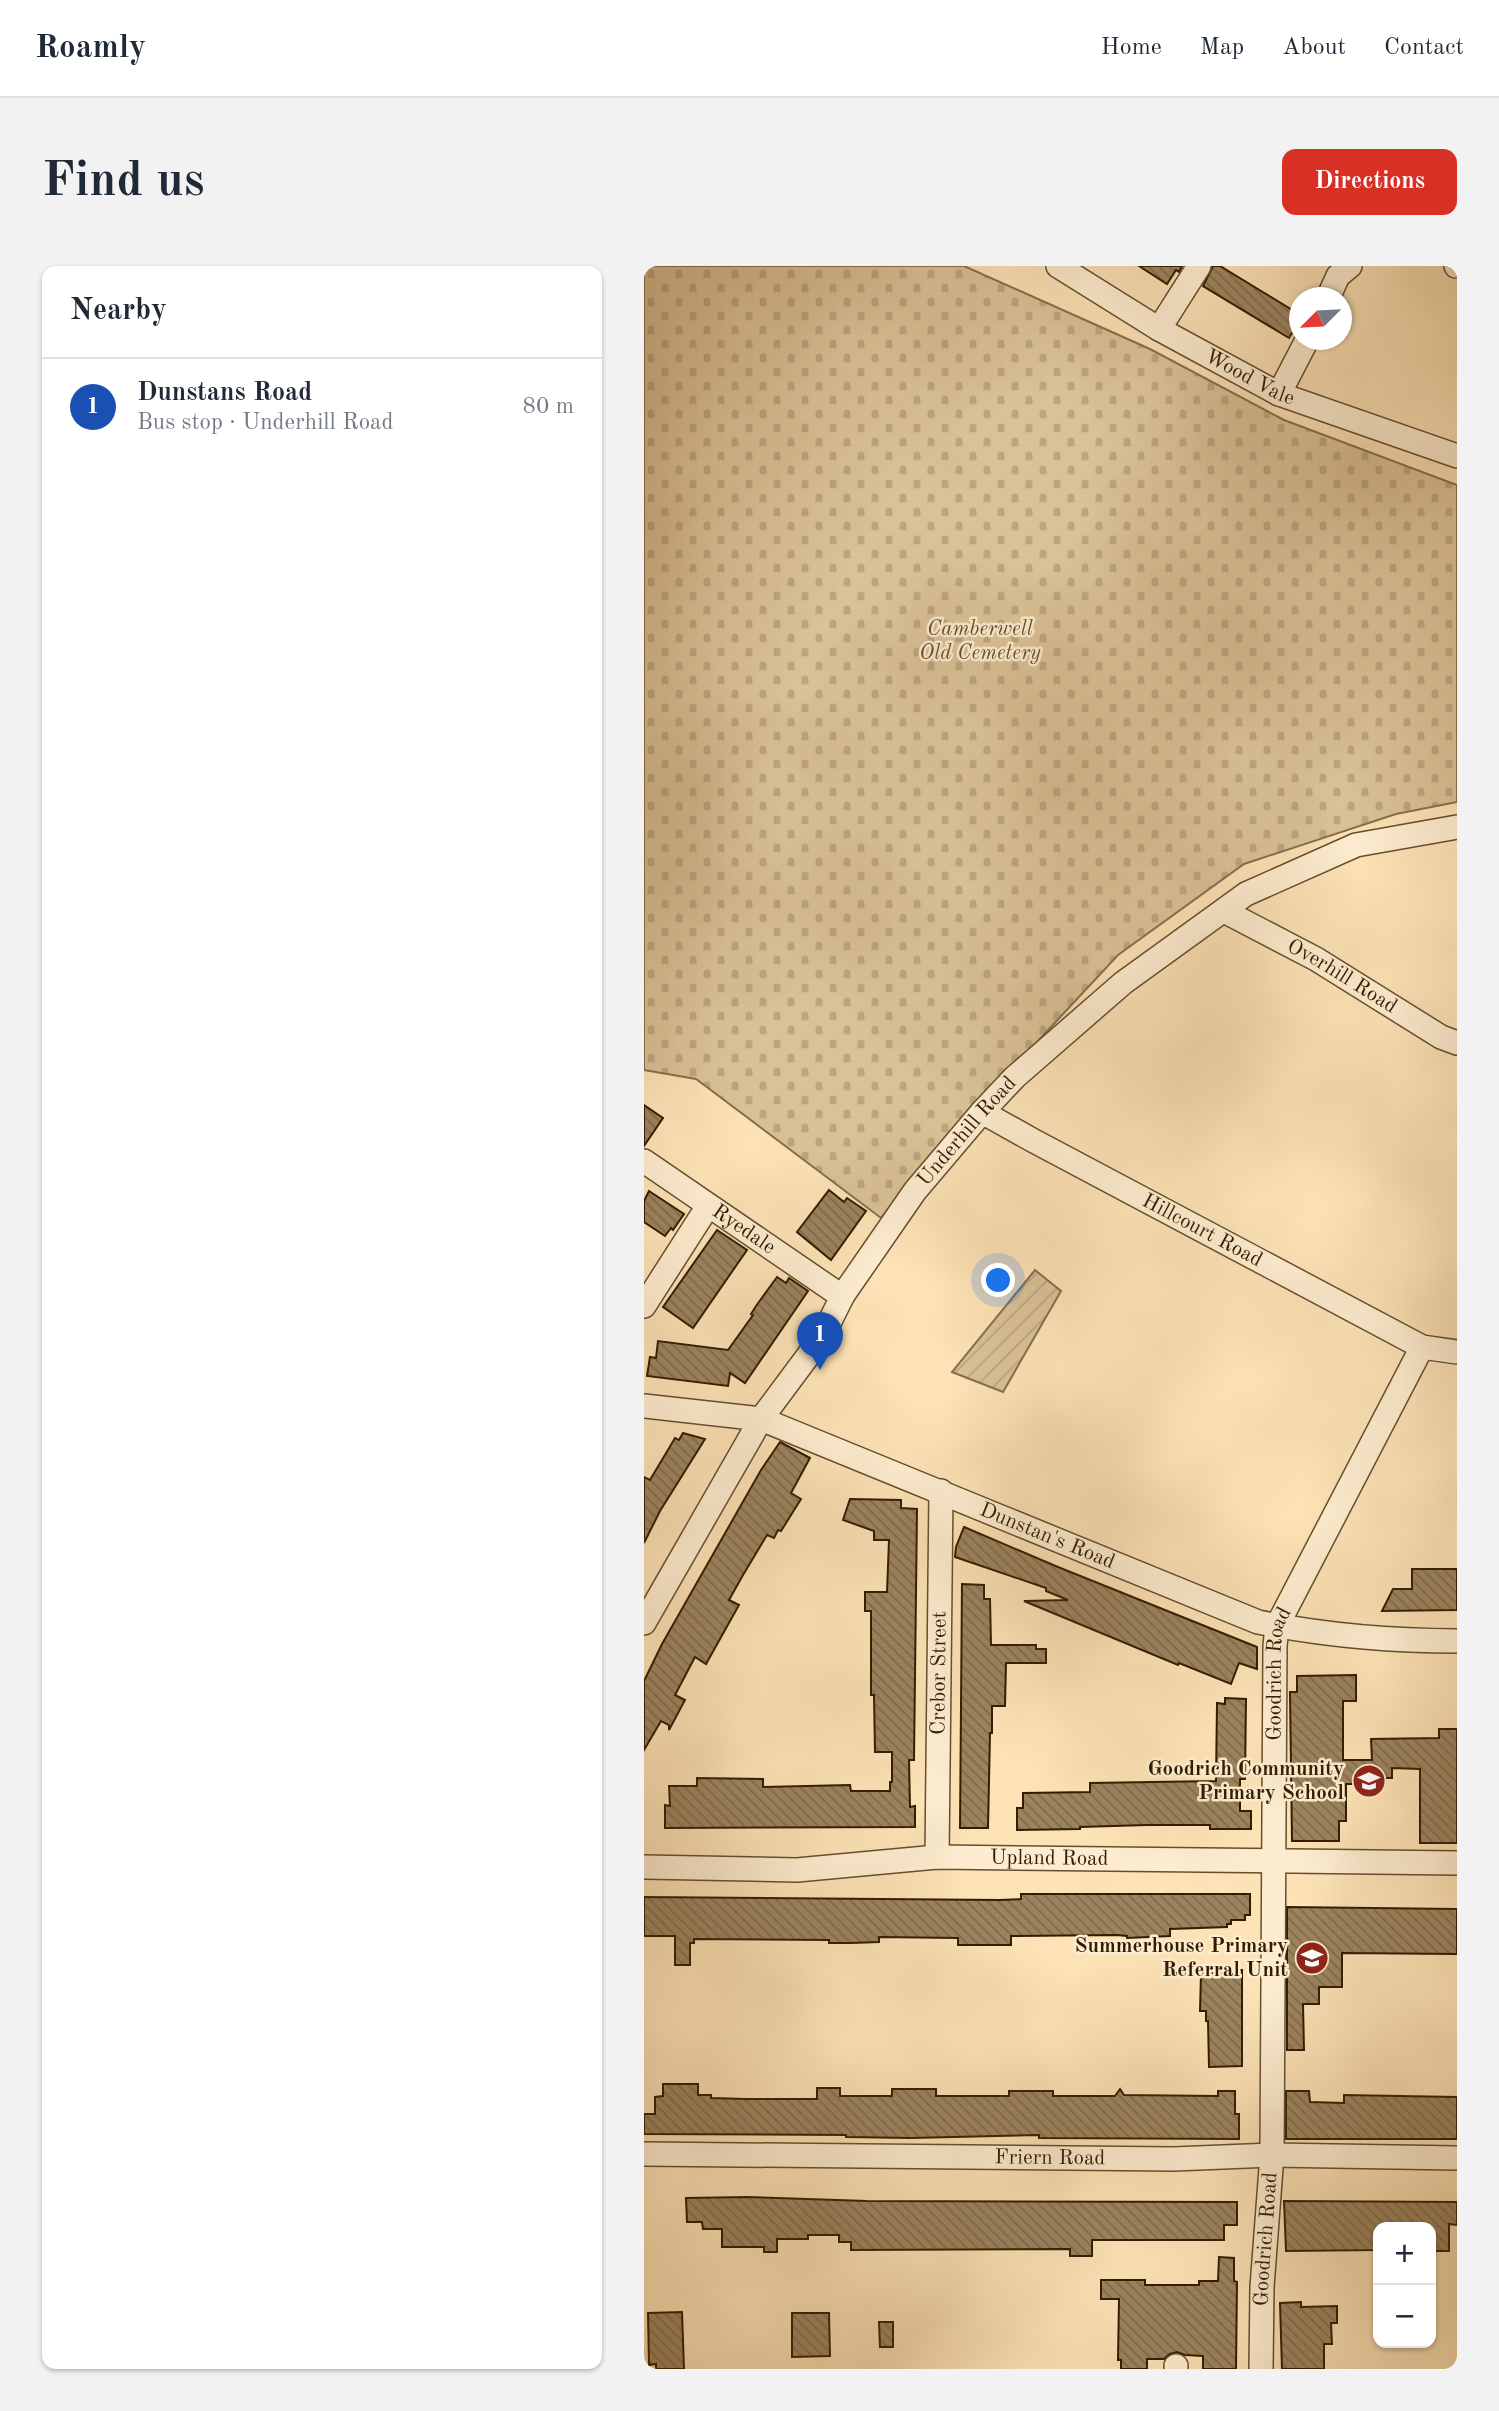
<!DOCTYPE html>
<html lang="en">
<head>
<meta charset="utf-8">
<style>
  :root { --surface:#fff; --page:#f2f2f3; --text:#1f2937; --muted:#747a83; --line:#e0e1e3; --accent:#d93025 }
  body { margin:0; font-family:"Old Standard TT",serif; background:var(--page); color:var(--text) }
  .controls { position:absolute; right:21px; bottom:21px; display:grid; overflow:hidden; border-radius:14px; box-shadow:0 2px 5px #0004 }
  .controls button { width:63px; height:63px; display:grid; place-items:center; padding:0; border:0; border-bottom:2px solid var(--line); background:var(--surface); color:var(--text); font:35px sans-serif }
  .compass { position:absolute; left:645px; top:21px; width:63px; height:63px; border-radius:50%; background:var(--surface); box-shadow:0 2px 5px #0004; rotate:246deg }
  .you { position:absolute; left:355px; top:1015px; width:24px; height:24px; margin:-18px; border:5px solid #fff; border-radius:50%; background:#1a73e8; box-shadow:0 0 0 10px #1a73e833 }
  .badge { display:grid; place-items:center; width:46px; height:46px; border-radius:50%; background:var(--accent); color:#fff; font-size:23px; font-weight:700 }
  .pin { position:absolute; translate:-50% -58px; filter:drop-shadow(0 2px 4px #0008) }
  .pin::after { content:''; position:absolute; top:37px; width:24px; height:21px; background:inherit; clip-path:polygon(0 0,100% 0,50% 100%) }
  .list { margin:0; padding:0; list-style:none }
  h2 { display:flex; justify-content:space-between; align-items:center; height:91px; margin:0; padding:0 28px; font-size:30px }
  h2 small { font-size:23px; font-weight:400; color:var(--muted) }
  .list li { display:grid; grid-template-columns:46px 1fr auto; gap:21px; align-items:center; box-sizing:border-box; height:98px; padding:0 28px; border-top:2px solid var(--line) }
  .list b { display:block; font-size:26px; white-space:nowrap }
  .list p { margin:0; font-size:23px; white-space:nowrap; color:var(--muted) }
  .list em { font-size:23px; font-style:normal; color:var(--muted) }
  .map { position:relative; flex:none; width:813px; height:2103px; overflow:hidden; border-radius:14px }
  header { display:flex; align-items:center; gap:42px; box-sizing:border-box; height:98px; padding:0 35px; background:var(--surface); border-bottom:2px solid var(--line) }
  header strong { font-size:33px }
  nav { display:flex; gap:38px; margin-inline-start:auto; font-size:24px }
  .intro { display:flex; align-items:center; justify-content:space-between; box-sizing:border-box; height:168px; padding:0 42px }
  h1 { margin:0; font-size:49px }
  .button { padding:18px 32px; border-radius:14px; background:var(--accent); color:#fff; font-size:24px; font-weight:700 }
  main { display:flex; gap:42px; padding:0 42px }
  aside { flex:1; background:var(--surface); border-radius:14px; box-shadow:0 2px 5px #0004 }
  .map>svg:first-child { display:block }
</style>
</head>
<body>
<header>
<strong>Roamly</strong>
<nav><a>Home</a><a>Map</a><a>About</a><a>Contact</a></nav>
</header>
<div class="intro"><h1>Find us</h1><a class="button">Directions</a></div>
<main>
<aside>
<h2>Nearby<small></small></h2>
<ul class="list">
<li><span class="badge" style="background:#1a4fb4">1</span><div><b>Dunstans Road</b><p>Bus stop · Underhill Road</p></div><em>80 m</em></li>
</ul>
</aside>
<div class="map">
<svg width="813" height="2103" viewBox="0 0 813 2103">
  <defs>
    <pattern id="cemetery-stones" width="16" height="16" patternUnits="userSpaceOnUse" patternTransform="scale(1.75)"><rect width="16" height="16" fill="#dac196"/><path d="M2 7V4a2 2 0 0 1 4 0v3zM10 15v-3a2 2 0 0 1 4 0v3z" fill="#bca580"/></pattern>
    <pattern id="garden-furrows" width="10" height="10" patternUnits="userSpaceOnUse" patternTransform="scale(1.75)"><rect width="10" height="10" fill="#dac196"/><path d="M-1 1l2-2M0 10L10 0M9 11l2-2" fill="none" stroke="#bca580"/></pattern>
    <pattern id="building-back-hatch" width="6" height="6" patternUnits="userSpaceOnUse" patternTransform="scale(1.75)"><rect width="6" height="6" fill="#9b835e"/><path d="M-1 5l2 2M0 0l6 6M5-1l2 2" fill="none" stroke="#7f6b4b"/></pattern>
  </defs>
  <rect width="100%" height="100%" fill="#fce2b5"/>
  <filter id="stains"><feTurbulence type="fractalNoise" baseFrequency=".00286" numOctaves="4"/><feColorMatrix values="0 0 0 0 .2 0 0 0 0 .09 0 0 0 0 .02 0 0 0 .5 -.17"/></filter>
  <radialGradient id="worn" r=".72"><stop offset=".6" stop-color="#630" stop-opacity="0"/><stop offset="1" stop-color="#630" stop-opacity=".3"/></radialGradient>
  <!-- cemetery -->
  <polygon fill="url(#cemetery-stones)" stroke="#866f4b" stroke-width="2" points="0,0 320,0 506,83 640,154 813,219 813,536 752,548 600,598 474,689 379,791 237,952 52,813 0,804"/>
  <!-- garden -->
  <polygon fill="url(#garden-furrows)" stroke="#866f4b" stroke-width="2" points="391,1004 417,1025 359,1126 308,1106"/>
  <!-- building -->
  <g fill="url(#building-back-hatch)" stroke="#321d00" stroke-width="2">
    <polygon points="495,0 538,0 535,6 532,4 523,18"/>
    <polygon points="569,0 576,0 655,48 655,56 645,72 559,20"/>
    <polygon points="0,839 19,852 0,880"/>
    <polygon points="185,924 200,936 203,932 222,945 187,994 153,966"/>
    <polygon points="5,925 40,948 29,964 27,962 21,970 0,956 0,935"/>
    <polygon points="73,964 103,984 49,1062 19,1041"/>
    <polygon points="133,1011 142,1017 145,1012 164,1025 101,1117 86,1107 84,1120 3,1110 6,1091 12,1092 14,1075 84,1084 109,1049 107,1048 112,1040"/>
    <polygon points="39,1167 61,1173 16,1245 0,1277 0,1211 6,1214 31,1172 35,1174"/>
    <polygon points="136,1176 166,1192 147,1227 157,1233 137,1265 134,1264 130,1272 123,1269 99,1309 85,1334 95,1339 62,1398 51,1391 31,1429 41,1434 25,1464 25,1459 17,1455 0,1484 0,1415 18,1378 117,1204"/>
    <polygon points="206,1233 257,1234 257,1242 273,1243 270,1494 265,1494 266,1541 271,1540 271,1561 21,1562 21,1539 26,1540 25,1520 53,1520 53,1512 119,1513 119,1521 206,1519 207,1525 246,1525 246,1516 248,1516 248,1486 231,1486 230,1429 227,1429 227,1345 221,1345 221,1326 243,1326 245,1274 230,1274 230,1265 199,1254"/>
    <polygon points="320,1261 414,1301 613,1381 613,1403 595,1397 587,1418 535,1397 534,1399 380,1335 424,1334 402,1325 402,1322 311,1291 312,1281"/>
    <polygon points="768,1303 813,1303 813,1344 738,1345 749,1323 768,1323"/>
    <polygon points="318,1318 340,1319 340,1333 346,1333 347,1379 392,1379 392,1383 402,1383 402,1397 362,1397 361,1440 348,1440 348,1467 346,1467 344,1562 316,1562"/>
    <polygon points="712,1409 712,1435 699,1435 699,1494 728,1494 727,1473 795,1472 795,1463 813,1463 813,1577 776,1577 776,1503 748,1502 748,1512 739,1512 740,1518 702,1518 702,1555 695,1555 695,1575 648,1575 646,1426 653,1426 653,1410"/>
    <polygon points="581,1432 602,1433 601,1513 596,1513 596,1545 607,1545 607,1563 566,1563 566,1559 503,1559 436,1561 436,1563 373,1564 373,1542 379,1542 379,1527 446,1526 446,1517 572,1515 573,1437 581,1438"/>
    <polygon points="377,1628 606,1628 606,1649 601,1649 601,1654 587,1654 587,1658 583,1658 583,1661 526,1663 526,1670 483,1672 483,1670 473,1669 367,1670 367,1679 314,1679 314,1672 235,1671 235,1676 207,1677 185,1677 185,1674 50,1673 50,1677 46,1677 46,1699 31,1699 31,1670 0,1670 0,1631 356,1634 377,1633"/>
    <polygon points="643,1641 813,1643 813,1688 698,1687 698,1721 675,1721 675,1738 659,1738 660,1784 643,1784"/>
    <polygon points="573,1704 598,1704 598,1800 565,1801 564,1755 562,1755 562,1745 556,1745 557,1708 573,1707"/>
    <polygon points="19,1818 54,1818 54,1829 67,1829 67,1832 102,1833 173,1833 173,1822 196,1822 196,1830 248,1830 248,1823 292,1823 292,1830 365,1830 365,1825 409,1825 409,1830 471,1830 476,1823 480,1829 574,1830 574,1825 591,1825 591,1848 595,1848 595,1873 395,1872 395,1869 267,1872 202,1871 202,1869 0,1868 0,1848 11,1848 11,1831 19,1830"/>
    <polygon points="642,1825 665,1825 666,1836 700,1837 700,1829 813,1831 813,1873 642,1873"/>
    <polygon points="103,1931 223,1935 593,1936 593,1959 580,1959 580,1974 448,1974 448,1990 426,1990 426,1983 207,1984 207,1976 195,1976 195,1969 164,1969 164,1973 133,1973 133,1986 120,1986 120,1981 78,1981 78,1963 59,1963 58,1956 43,1956 42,1932"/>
    <polygon points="640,1935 813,1936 813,1959 805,1958 805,1985 787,1985 787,1961 734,1961 734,1984 642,1985"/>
    <polygon points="575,1991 590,1992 590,2015 593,2016 592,2103 559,2103 559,2090 541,2089 533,2086 526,2088 520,2093 503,2093 503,2103 477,2103 477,2094 474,2094 475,2033 457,2033 457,2014 501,2014 501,2019 555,2019 555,2015 574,2015"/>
    <polygon points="657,2036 657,2041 693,2040 693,2057 687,2057 688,2078 680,2078 680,2103 638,2103 636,2037"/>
    <polygon points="38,2046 40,2103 12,2103 12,2098 5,2099 4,2047"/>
    <polygon points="148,2047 185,2047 186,2090 148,2091"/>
    <polygon points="235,2056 249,2056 249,2081 236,2081"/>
  </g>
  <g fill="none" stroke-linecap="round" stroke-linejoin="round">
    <defs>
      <g id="minor">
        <path id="s1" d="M414,0L515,63L635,128L813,190"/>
        <polyline points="812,0 813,0"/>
        <polyline points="684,32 694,10 706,0"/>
        <polyline points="515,63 555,0"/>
        <polyline points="635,128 663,74"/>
        <path id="s2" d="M580,645L672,693L797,771L813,777"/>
        <path id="s3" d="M338,846L390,875L778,1081L813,1086"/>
        <path id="s4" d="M0,895L190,1025L199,1029"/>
        <polyline points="0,1040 64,940"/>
        <path id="s5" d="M0,1140L117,1153L614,1356C679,1369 747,1375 813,1375"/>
        <path id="s6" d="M0,1357L117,1153L178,1071L199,1029L271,925L338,846L371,811L479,717L602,628L712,579L813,561"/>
        <path id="s7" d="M293,1591L297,1225"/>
        <path id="s8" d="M0,1601L153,1604L293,1591L813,1597"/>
        <path id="s9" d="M0,1888L530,1893L628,1889L813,1892"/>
        <polyline points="532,2100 532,2103"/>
        <path id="s10" d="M617,2103L618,2021L628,1889L631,1380L633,1360L778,1081"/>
      </g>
    </defs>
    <!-- minor casing -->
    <use href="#minor" stroke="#644e2d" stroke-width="26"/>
    <!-- minor -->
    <use href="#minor" stroke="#fdeccf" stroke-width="23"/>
  </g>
  <!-- icons -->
  <defs>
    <symbol id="school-disc" viewBox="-11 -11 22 22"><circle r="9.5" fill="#8f2418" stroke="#fdeccf"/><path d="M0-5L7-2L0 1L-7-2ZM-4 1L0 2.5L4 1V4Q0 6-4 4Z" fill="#fff"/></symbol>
  </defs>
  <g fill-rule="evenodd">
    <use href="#school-disc" x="706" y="1496" width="38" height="38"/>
    <use href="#school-disc" x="649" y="1673" width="38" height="38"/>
  </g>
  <g text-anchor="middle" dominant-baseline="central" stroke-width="5" stroke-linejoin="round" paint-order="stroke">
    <!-- street labels -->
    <g font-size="21" fill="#321d00" stroke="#fdeccf">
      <text stroke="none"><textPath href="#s1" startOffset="222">Wood Vale</textPath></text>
      <text stroke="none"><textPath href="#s2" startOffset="135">Overhill Road</textPath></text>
      <text stroke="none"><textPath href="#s6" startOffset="590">Underhill Road</textPath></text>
      <text stroke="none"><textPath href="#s4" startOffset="121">Ryedale</textPath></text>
      <text stroke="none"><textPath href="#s3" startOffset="250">Hillcourt Road</textPath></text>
      <text stroke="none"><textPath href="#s5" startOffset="427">Dunstan's Road</textPath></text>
      <text stroke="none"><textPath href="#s7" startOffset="184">Crebor Street</textPath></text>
      <text stroke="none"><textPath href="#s10" startOffset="696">Goodrich Road</textPath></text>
      <text stroke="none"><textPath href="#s8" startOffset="406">Upland Road</textPath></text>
      <text stroke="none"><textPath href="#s9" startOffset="406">Friern Road</textPath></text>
      <text stroke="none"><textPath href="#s10" startOffset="130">Goodrich Road</textPath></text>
    </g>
    <!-- park labels -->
    <g font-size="21" font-style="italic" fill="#644e2d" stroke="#fdeccf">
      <text x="336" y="363">Camberwell<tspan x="336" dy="24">Old Cemetery</tspan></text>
    </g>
    <!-- poi labels -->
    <g font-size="21" font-weight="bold" fill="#321d00" stroke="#fdeccf" text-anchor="end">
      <text x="700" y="1503">Goodrich Community<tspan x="700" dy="24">Primary School</tspan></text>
      <text x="644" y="1680">Summerhouse Primary<tspan x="644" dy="24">Referral Unit</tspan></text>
    </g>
  </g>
  <rect width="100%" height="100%" filter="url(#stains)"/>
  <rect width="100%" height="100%" fill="url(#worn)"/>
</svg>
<div class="controls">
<button>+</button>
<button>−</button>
</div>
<svg class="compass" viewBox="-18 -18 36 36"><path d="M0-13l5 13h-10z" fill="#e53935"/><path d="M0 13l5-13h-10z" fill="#747a83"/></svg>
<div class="you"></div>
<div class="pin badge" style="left:176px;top:1104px;background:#1a4fb4">1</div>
</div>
</main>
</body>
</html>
